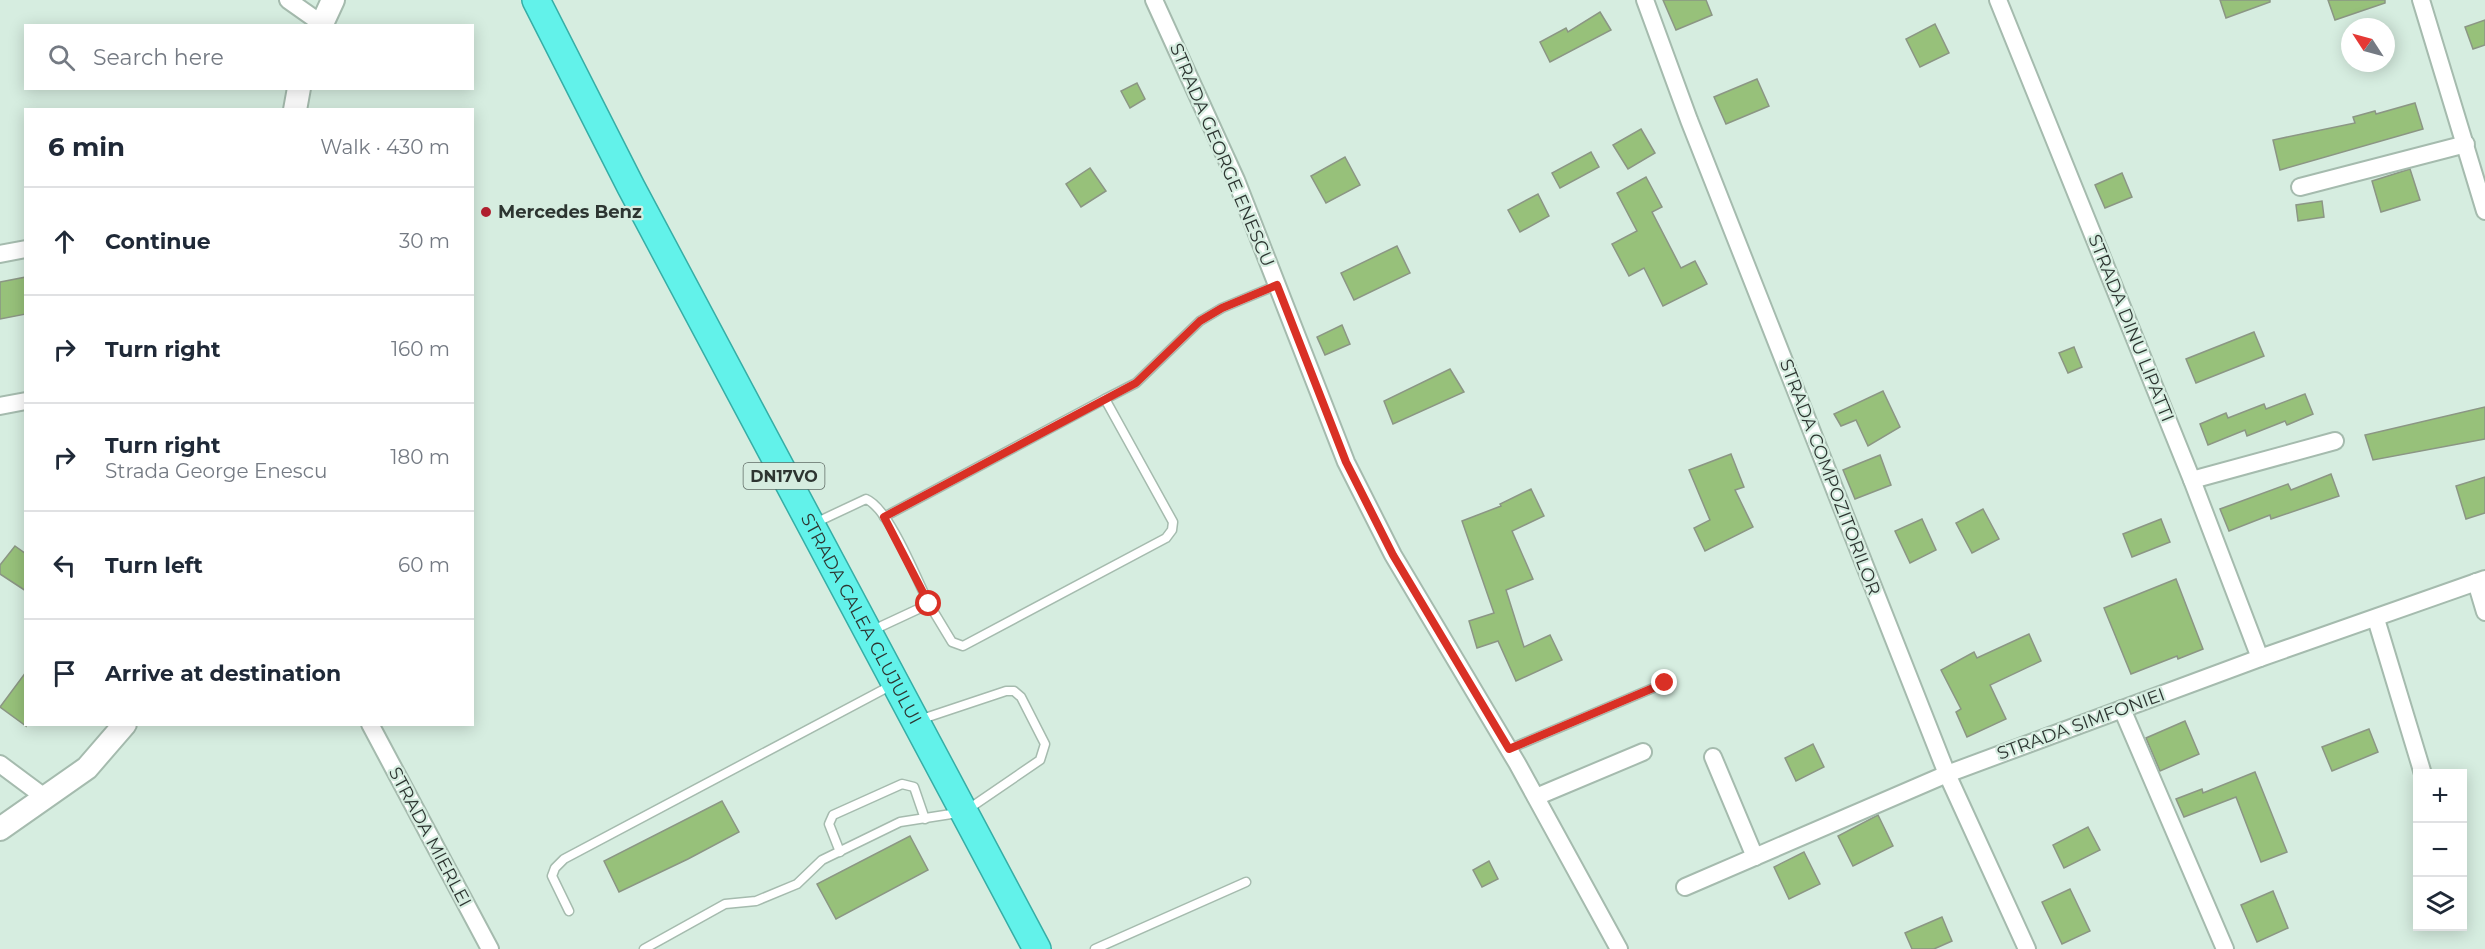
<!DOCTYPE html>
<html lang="en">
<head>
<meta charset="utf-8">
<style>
  :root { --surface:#fff; --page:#f6f6f7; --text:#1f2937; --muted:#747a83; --line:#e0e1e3 }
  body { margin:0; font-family:Montserrat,sans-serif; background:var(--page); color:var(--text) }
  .controls { position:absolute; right:18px; bottom:18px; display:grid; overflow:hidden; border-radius:0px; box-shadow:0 3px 15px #0003 }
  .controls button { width:54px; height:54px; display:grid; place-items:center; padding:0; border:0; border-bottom:2px solid var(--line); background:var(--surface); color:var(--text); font:30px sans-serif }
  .compass { position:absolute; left:2341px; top:18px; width:54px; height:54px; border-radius:50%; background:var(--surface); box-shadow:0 3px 15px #0003; rotate:306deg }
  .stop { position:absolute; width:18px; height:18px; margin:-14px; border:4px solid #d93025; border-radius:50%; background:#fff }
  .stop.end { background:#d93025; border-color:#fff; box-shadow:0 2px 6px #0008 }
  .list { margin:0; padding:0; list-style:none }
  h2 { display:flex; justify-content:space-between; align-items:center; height:78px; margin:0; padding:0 24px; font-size:26px }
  h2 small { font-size:20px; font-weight:400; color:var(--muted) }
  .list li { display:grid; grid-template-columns:39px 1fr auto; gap:18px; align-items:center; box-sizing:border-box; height:108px; padding:0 24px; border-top:2px solid var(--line) }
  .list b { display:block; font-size:22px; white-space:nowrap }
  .list p { margin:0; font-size:20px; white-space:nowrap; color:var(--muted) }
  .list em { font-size:20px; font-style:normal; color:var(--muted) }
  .icon { flex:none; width:33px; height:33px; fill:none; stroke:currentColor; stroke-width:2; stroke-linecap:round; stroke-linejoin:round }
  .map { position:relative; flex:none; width:2485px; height:949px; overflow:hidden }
  .search { position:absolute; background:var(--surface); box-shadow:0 3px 15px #0003; left:24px; top:24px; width:450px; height:66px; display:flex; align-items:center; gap:15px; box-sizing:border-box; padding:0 21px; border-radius:0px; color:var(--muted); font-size:22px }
  .panel { position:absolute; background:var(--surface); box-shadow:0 3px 15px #0003; left:24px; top:108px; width:450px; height:618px; border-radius:0px }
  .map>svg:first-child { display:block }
</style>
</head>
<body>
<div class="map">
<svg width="2485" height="949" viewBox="0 0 2485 949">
  <rect width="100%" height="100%" fill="#d6ede0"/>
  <!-- building -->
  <g fill="#97c17a" stroke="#8b9684" stroke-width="1.5">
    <polygon points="1663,0 1706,0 1712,15 1676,30"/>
    <polygon points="2220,0 2270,0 2270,2 2226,18"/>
    <polygon points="2328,0 2385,0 2385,3 2335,20"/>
    <polygon points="1600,12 1611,30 1550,62 1540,42 1566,28 1568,32"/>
    <polygon points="2485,20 2485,45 2473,49 2465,27"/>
    <polygon points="1935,24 1949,53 1920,67 1906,39"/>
    <polygon points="1757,79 1769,106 1726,124 1714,97"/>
    <polygon points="1137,83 1145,99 1130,108 1121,91"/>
    <polygon points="2415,103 2423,129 2280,170 2273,140 2355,123 2353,117 2375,111 2376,114"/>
    <polygon points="1641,129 1655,153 1628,169 1613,145"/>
    <polygon points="1591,152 1599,167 1560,188 1552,173"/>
    <polygon points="1345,157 1360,185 1326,203 1311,176"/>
    <polygon points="1090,168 1106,191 1081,207 1066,184"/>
    <polygon points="2410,169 2420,200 2381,212 2372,181"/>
    <polygon points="2122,173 2132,197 2105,208 2095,185"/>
    <polygon points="1646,177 1662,207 1652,212 1681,268 1695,261 1707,284 1663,306 1644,268 1629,276 1612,244 1637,231 1617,193"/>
    <polygon points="1538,194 1549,216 1520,232 1508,210"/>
    <polygon points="2322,201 2324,217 2298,221 2296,205"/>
    <polygon points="1397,246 1410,273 1354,300 1341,273"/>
    <polygon points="26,277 26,314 0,319 0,282"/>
    <polygon points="1342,325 1350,344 1325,355 1317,337"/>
    <polygon points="2254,332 2264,356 2196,383 2186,359"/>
    <polygon points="2074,347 2082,367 2068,373 2059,353"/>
    <polygon points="1450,369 1464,392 1393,424 1384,401"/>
    <polygon points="1883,391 1900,427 1868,446 1856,420 1841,426 1834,414"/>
    <polygon points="2305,394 2313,414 2287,425 2285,421 2247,436 2245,430 2208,445 2200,424 2226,413 2228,418 2264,404 2266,409"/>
    <polygon points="2485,407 2485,439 2373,460 2365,435"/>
    <polygon points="1731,454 1744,487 1735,490 1753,527 1705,551 1694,528 1710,520 1689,470"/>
    <polygon points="1880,455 1891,485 1855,499 1843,470"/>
    <polygon points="2331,474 2339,496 2271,519 2270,515 2229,531 2220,509 2288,484 2291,490"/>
    <polygon points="2485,477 2485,513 2466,519 2456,486"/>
    <polygon points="1531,489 1544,516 1512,531 1533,579 1506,590 1524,647 1550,635 1562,660 1516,681 1498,641 1477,648 1469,621 1494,613 1462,521 1501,506 1500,504"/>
    <polygon points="1983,509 1999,539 1972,553 1956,523"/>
    <polygon points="1922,519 1936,550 1910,563 1895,531"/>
    <polygon points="2161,519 2170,542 2132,557 2123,534"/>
    <polygon points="15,546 26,554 26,591 0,574 0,565"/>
    <polygon points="2176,579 2203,649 2178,659 2177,656 2131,674 2104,608"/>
    <polygon points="2029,634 2041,661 1990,685 2006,719 1967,737 1956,712 1961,709 1941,670 1974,652 1977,658"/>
    <polygon points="26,672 26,726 0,707"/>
    <polygon points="2185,721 2199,754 2160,771 2146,738"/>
    <polygon points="2369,729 2378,752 2332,771 2322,747"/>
    <polygon points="1813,744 1824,767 1796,781 1785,758"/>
    <polygon points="2255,772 2287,852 2261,862 2236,797 2184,817 2176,799 2202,789 2203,793"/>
    <polygon points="722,801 739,832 688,859 619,892 604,861"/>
    <polygon points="1878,815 1893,846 1853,866 1838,836"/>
    <polygon points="2088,827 2100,850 2064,868 2053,845"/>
    <polygon points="910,836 928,870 836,919 817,884"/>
    <polygon points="1804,852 1820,884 1789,899 1774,867"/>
    <polygon points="1489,861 1498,879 1482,887 1473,870"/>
    <polygon points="2070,889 2090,931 2062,944 2042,902"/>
    <polygon points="2273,891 2288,928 2257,942 2241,905"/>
    <polygon points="1942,917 1952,941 1934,949 1912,949 1905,933"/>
  </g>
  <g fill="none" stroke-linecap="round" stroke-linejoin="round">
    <defs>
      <g id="service">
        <polyline points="1105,399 1136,383 1200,321 1222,308 1277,285"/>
        <polyline points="884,517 1105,399 1173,522 1172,530 1166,538 963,646 952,642 929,604"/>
        <path d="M815,523L866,499C889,508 917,580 929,604L871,631"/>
        <polyline points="1509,749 1665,683"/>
        <polyline points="840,852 829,824 833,815 902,784 914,787 925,819"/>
        <polyline points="569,911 552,876 555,868 564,859 892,685"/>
        <polyline points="644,949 725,904 756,901 797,884 822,860 900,822 964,812 1040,760 1045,744 1021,697 1014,691 1006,691 919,720"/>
        <polyline points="1095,949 1246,882"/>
      </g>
      <g id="minor">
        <polyline points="288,0 322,24"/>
        <polyline points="1154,0 1236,180 1346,462 1393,555 1517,763 1619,949"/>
        <polyline points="1645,0 1689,120 1947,774 2027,949"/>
        <polyline points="1998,0 2192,480 2260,658"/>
        <polyline points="2421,0 2485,211"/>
        <polyline points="2300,187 2466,144"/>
        <polyline points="0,254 26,249"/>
        <polyline points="0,406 26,401"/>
        <polyline points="2192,480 2335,441"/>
        <polyline points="2476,582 2485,612"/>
        <polyline points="2376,619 2423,774"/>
        <polyline points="2122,709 2225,949"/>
        <polyline points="370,724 490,949"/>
        <polyline points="1713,757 1755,857"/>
        <polyline points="0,764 47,799"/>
        <polyline points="1536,797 1643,752"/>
        <polyline points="1685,887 1947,774 2260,658 2485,579"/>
      </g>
      <g id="secondary">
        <polyline points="321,26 333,0"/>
        <polyline points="295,110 299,88"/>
        <polyline points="0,829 87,768 125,724"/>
      </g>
      <g id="trunk">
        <path id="s1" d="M536,0L631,187L1037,949"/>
      </g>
    </defs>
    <!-- service casing -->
    <use href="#service" stroke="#a5bbae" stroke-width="11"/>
    <!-- minor casing -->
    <use href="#minor" stroke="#a5bbae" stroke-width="20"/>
    <!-- secondary casing -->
    <use href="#secondary" stroke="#a5bbae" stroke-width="26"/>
    <!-- trunk casing -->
    <use href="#trunk" stroke="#36aea6" stroke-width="30"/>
    <!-- service -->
    <use href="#service" stroke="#fff" stroke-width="8"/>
    <!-- minor -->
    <use href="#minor" stroke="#fff" stroke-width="16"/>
    <!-- secondary -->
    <use href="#secondary" stroke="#fff" stroke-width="22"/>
    <!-- trunk -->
    <use href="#trunk" stroke="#62f2ea" stroke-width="27"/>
  </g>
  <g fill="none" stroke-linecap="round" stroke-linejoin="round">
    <!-- route -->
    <polyline stroke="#d93025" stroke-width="8" points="929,604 884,517 1136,383 1200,321 1222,308 1277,285 1346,462 1393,555 1509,749 1665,683"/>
  </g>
  <!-- markers -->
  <circle fill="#b21f2f" stroke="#d6ede0" stroke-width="2" cx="486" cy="212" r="6"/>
  <g text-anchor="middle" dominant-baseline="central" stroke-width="4.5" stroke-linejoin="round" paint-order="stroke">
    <!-- shield labels -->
    <rect fill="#d6ede0" stroke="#606c66" stroke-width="1.5" x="743.5" y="463" width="81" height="26" rx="4.5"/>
    <g font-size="16" font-weight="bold" fill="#2d3531">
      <text x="784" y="476">DN17VO</text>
    </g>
    <!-- street labels -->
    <g font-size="18" fill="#2d3531" stroke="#d6ede0">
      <text transform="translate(1222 155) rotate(67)">STRADA GEORGE ENESCU</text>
      <text transform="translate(2131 328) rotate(68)">STRADA DINU LIPATTI</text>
      <text transform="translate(1830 477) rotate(69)">STRADA COMPOZITORILOR</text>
      <text stroke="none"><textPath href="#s1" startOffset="699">STRADA CALEA CLUJULUI</textPath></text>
      <text transform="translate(2081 724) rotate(-20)">STRADA SIMFONIEI</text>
      <text transform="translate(430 837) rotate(62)">STRADA MIERLEI</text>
    </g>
    <!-- poi labels -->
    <g font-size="18" font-weight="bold" fill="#2d3531" stroke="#d6ede0" text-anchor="start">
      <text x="498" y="212">Mercedes Benz</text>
    </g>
  </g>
</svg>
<div class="controls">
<button>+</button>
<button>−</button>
<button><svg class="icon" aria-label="layers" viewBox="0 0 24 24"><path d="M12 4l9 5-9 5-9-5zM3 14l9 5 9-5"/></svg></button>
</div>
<svg class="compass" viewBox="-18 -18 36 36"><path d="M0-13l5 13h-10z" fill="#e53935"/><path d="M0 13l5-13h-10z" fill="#747a83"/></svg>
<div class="stop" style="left:929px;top:604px"></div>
<div class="stop end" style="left:1665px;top:683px"></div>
<div class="search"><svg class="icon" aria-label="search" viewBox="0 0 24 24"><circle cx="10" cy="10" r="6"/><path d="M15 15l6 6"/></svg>Search here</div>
<section class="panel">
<h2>6 min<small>Walk · 430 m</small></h2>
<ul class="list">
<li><svg class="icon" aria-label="ahead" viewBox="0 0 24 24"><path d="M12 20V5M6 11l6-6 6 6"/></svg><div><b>Continue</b></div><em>30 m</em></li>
<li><svg class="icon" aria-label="right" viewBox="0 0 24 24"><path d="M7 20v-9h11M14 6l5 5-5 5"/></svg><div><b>Turn right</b></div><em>160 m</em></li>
<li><svg class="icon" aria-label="right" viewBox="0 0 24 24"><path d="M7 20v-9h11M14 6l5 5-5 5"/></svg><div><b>Turn right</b><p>Strada George Enescu</p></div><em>180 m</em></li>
<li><svg class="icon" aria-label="left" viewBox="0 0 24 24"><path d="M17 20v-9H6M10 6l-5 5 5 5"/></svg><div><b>Turn left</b></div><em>60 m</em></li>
<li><svg class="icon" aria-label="arrive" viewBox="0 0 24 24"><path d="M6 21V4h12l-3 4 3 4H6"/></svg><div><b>Arrive at destination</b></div></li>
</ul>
</section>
</div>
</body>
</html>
